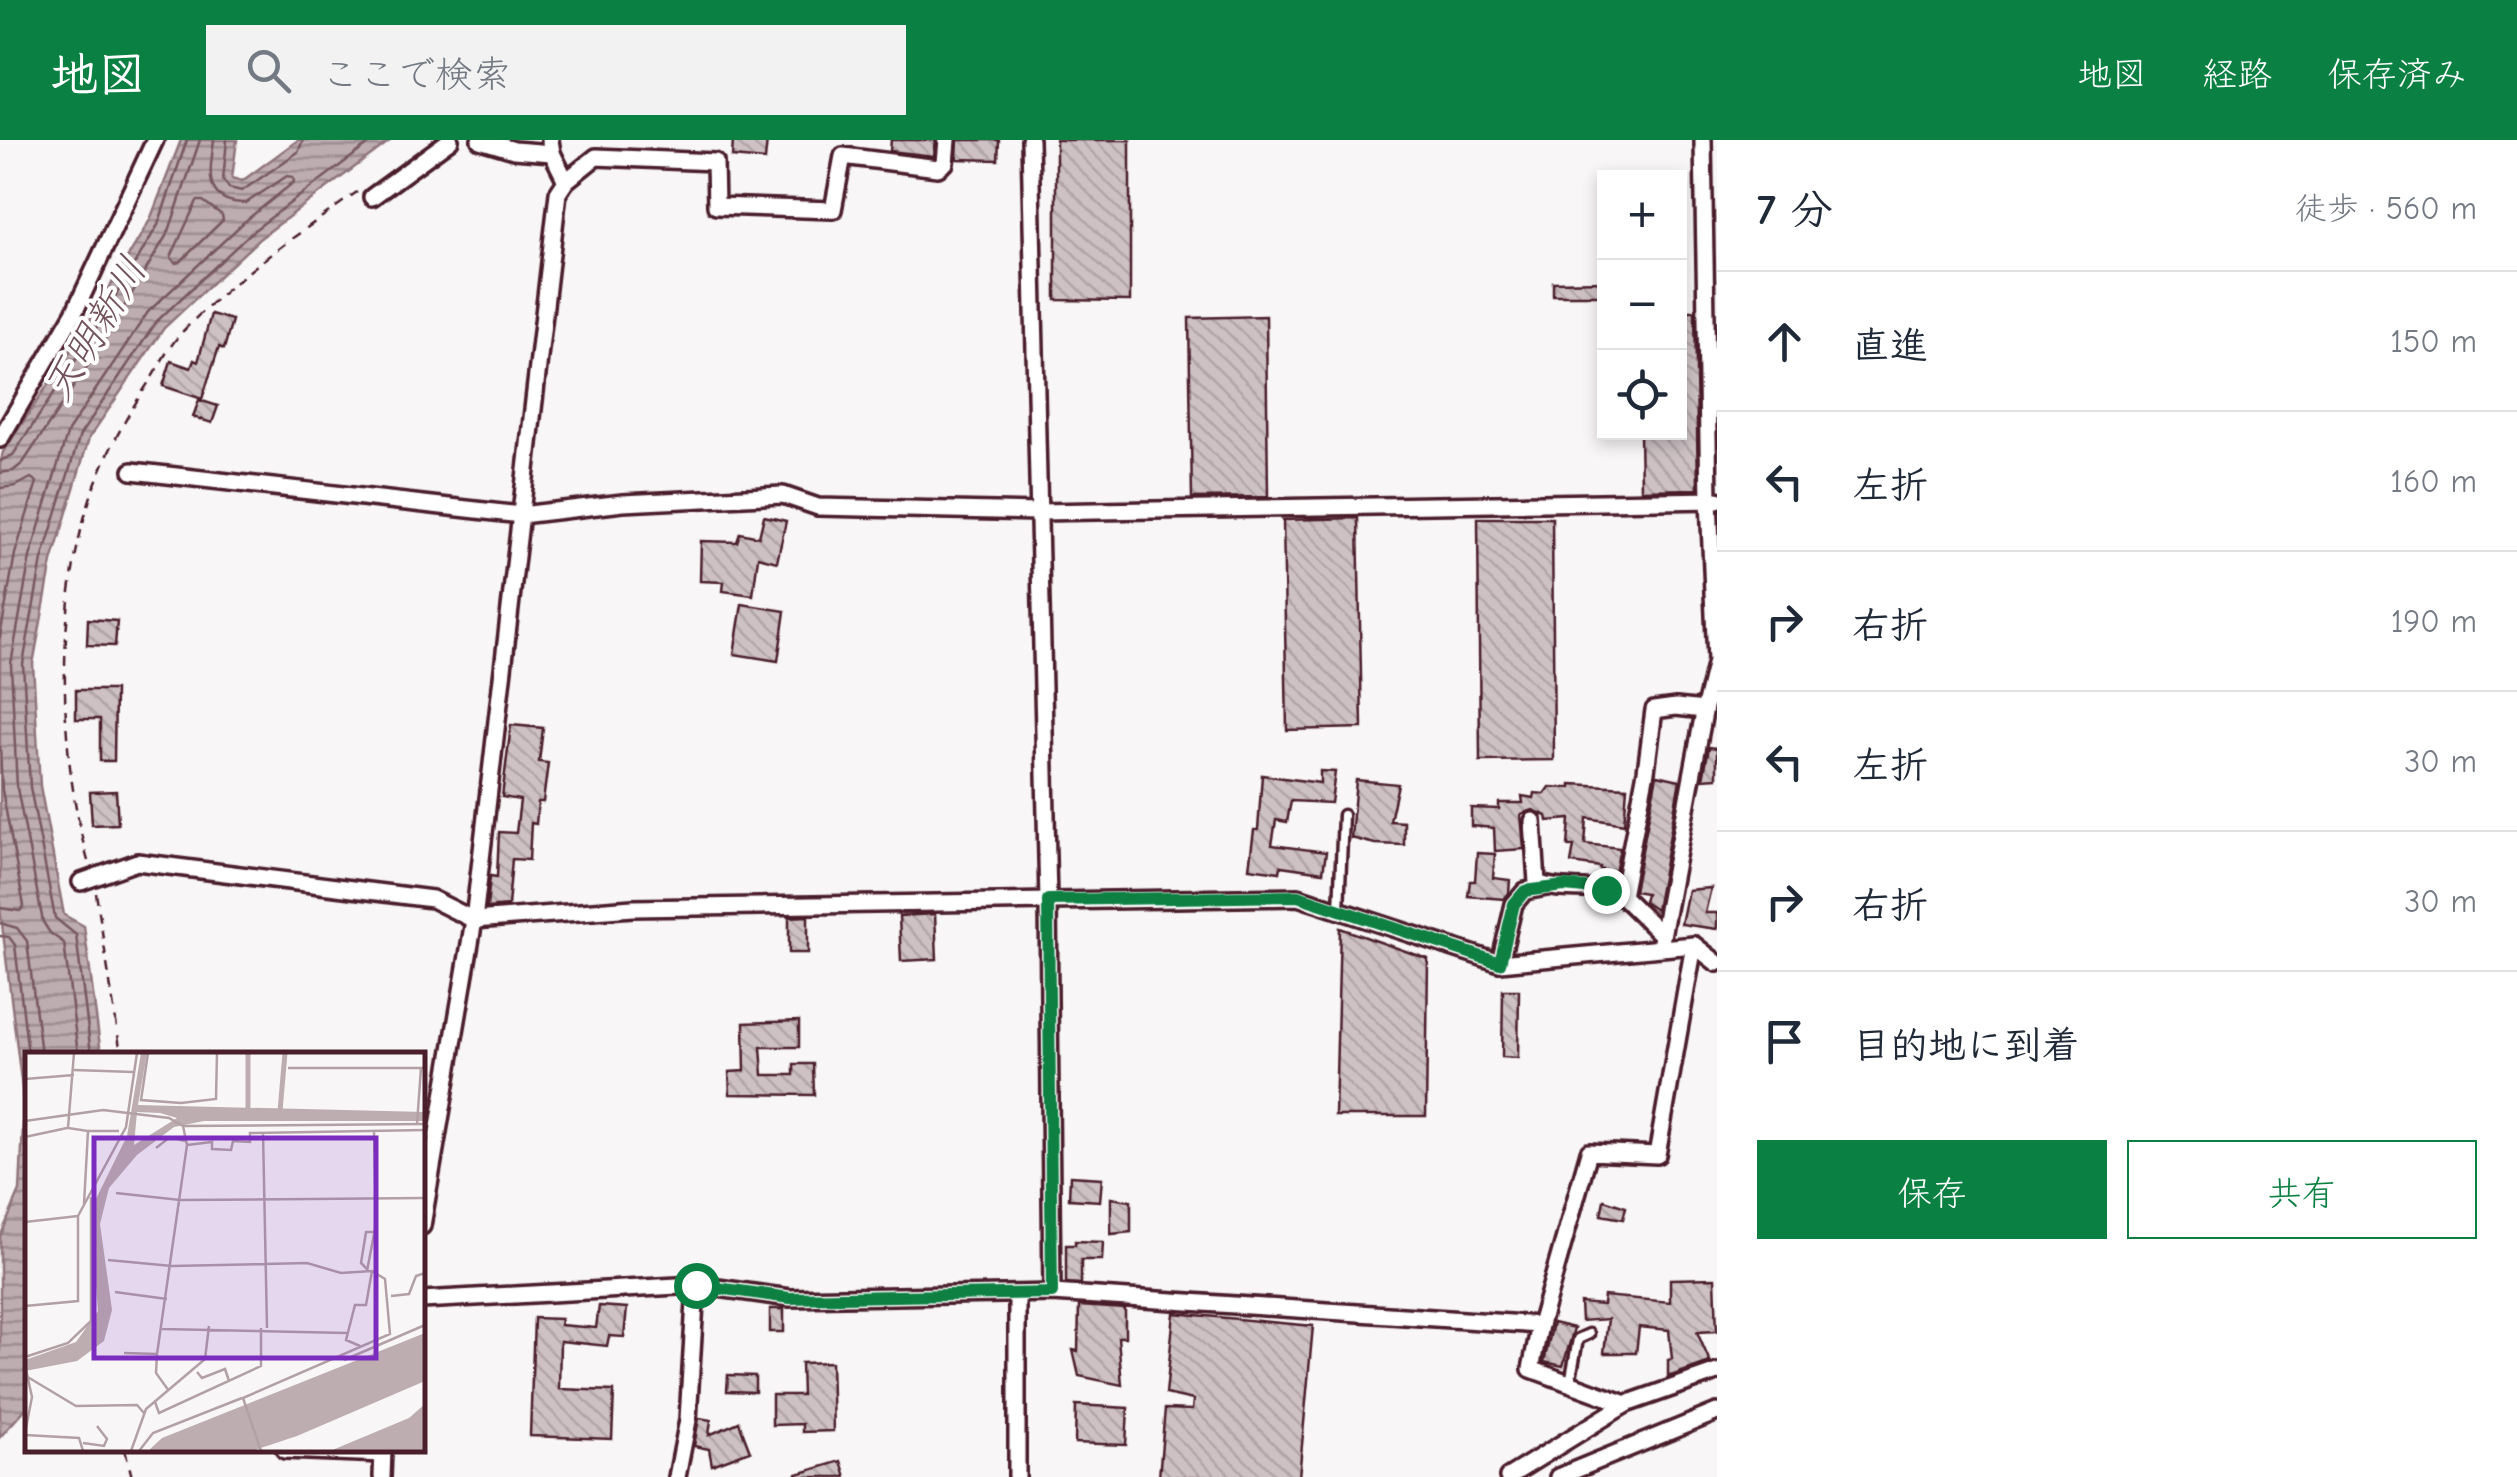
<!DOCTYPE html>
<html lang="ja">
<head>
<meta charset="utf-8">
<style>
  :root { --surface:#fff; --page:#f2f2f3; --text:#1f2937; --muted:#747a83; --line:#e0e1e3; --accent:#0b8043 }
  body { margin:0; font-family:"Comic Neue","Klee One",sans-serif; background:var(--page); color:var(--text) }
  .controls { position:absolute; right:30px; top:30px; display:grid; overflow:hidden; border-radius:0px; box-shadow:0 5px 15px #0003 }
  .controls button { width:90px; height:90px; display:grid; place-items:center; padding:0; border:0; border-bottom:2px solid var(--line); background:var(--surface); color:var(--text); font:50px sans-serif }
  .stop { position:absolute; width:30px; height:30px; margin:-22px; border:8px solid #0b8043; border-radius:50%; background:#fff }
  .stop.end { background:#0b8043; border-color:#fff; box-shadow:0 2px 10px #0008 }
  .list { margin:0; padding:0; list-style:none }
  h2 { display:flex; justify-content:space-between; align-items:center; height:130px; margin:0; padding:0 40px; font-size:42px }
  h2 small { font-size:32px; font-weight:400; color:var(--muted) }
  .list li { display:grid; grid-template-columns:65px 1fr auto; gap:30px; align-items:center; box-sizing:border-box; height:140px; padding:0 40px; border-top:2px solid var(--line) }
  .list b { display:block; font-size:38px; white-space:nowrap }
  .list em { font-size:32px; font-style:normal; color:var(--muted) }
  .actions { display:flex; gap:20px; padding:30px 40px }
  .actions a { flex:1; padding:22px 0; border:2px solid var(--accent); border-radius:0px; text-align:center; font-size:35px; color:var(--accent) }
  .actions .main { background:var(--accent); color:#fff }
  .icon { flex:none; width:55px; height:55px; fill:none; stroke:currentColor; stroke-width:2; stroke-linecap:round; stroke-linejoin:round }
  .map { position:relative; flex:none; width:1717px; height:1337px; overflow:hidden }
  header { display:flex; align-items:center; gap:60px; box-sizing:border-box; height:140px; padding:0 50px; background:var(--accent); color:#fff }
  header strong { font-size:48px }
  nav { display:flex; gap:55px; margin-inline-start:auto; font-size:35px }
  .search { width:700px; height:90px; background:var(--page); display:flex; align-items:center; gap:25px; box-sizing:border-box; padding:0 35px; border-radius:0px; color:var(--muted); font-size:38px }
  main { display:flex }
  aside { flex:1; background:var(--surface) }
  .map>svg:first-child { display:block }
</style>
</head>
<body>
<header>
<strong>地図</strong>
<div class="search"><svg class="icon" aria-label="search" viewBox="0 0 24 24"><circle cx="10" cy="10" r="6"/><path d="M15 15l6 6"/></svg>ここで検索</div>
<nav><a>地図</a><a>経路</a><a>保存済み</a></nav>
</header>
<main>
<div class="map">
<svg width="1717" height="1337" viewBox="0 0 1717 1337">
  <defs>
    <pattern id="water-rules" width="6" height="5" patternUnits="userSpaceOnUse" patternTransform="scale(2.5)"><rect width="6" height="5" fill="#bdadb0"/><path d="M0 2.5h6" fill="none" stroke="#9c8c8f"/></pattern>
    <pattern id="building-back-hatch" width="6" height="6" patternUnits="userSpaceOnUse" patternTransform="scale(2.5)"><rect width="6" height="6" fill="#cdc1c4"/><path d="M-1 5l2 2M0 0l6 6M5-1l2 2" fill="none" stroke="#b2a5a9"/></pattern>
  </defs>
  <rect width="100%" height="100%" fill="#f8f6f7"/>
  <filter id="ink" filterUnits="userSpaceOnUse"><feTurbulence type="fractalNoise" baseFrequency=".01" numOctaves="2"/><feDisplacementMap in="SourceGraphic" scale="20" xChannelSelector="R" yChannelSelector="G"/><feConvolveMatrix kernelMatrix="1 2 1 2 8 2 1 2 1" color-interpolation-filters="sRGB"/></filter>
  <g filter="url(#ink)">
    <!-- water -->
    <polygon fill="url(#water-rules)" stroke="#8f747b" stroke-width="2.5" points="181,0 237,0 232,38 242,41 298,0 391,0 259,99 164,188 89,298 52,422 33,524 40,646 64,775 84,786 101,914 28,914 27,1267 0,1297 0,1097 20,1051 24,965 0,768 0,325 3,312 81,195 150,80"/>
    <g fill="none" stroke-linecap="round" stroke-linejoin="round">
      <!-- shore -->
      <g stroke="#785860" stroke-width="2.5">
        <polyline points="227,0 223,40 229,48 242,51 298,12 303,0"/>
        <polygon points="197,61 203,61 222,75 223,80 180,122 175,123 171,117"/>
        <polyline points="0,321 13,315 89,200 158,85 187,0"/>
        <polyline points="0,333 13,331 23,323 100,207 169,91 200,0"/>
        <polyline points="0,348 16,346 31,338 37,342 15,414 0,497"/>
        <polyline points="0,607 2,650 24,766 20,771 0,768"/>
        <polyline points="0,783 17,788 27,801 41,914"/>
        <polyline points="0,796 9,797 15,805 28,914"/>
        <path d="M78,914L64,803L50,793L43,782L17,648L11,524L30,417L68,291L148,172L244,82L294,42L293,37L287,36L246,63C202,63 210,32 214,0"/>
        <polyline points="91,914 76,795 55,778 30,647 23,524 42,420 80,295 157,181 253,91 374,0"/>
      </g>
    </g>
    <!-- building -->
    <g fill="url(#building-back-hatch)" stroke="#4a1f2b" stroke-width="2.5">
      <polygon points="733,0 767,0 765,20 732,17"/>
      <polygon points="891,0 936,0 934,16 890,11"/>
      <polygon points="958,0 999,0 998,20 957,19"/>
      <polygon points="1056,0 1130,0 1130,161 1056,160"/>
      <polygon points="1604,141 1604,155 1553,155 1553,142"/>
      <polygon points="1680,171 1695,171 1698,349 1641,350 1640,292 1680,292"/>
      <polygon points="211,174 232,180 224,209 219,207 202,259 163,246 171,221 191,228 194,220 198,222"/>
      <polygon points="1266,176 1268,357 1192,358 1189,178"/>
      <polygon points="199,260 218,266 212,283 193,277"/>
      <polygon points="764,376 786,381 777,422 758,417 753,455 723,451 724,442 700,441 701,401 737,402 740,393 759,397"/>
      <polygon points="1358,378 1362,588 1287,590 1283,380"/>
      <polygon points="1478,378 1552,378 1554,620 1480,621"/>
      <polygon points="742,464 785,471 778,521 734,514"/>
      <polygon points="88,479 117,481 115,506 87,505"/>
      <polygon points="76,550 115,550 114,621 100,621 100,579 76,579"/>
      <polygon points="511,585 543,588 539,622 548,623 543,662 538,662 536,684 531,683 529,720 512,719 508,766 487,768 490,736 497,737 499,692 516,693 520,660 502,657"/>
      <polygon points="1709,607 1717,608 1717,638 1703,639"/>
      <polygon points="1320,631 1335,632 1331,663 1291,661 1287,682 1276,680 1272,705 1326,712 1323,732 1281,726 1280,732 1249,728 1254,690 1258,690 1262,635 1320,643"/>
      <polygon points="1657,635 1680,640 1656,770 1644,762 1646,753 1634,751"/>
      <polygon points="1356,640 1398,644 1390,681 1404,682 1404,705 1375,704 1351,698"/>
      <polygon points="1571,644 1627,647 1624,684 1587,678 1585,704 1620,708 1615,733 1599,729 1600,727 1571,723 1574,706 1568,706 1570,679 1548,681 1547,676 1533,670 1521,674 1524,709 1495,711 1494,688 1471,686 1471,668 1499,669 1499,663 1523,663 1522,656 1534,658 1535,653 1545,654 1550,647 1571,648"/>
      <polygon points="116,651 118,684 92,685 90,652"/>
      <polygon points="1477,713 1495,714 1493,738 1510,740 1509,753 1504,759 1468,756 1470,741 1475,741"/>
      <polygon points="1711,748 1705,773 1717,773 1717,789 1681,784 1688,750"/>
      <polygon points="935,774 937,819 901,821 899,776"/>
      <polygon points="808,776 808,813 789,813 789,777"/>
      <polygon points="1340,788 1428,819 1426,976 1335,976"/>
      <polygon points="1503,850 1519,850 1518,918 1502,917"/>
      <polygon points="799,881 799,907 761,907 763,935 794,935 794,924 813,924 814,955 730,954 729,932 745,931 744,883"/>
      <polygon points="1070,1036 1102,1038 1100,1061 1069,1059"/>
      <polygon points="1111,1058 1131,1061 1131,1092 1111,1094"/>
      <polygon points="1604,1060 1626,1067 1623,1079 1601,1075"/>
      <polygon points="1075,1101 1103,1102 1102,1120 1081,1120 1081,1144 1066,1143 1066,1105 1075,1105"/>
      <polygon points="1715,1138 1717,1191 1697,1192 1710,1222 1668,1237 1668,1220 1672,1219 1669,1190 1639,1187 1636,1213 1604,1213 1608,1179 1581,1181 1580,1163 1603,1165 1604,1156 1670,1162 1670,1139"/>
      <polygon points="599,1166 627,1168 624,1197 609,1196 607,1206 560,1201 559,1249 614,1251 612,1299 530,1296 534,1178 561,1179 560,1185 596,1188"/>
      <polygon points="1079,1166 1125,1169 1125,1197 1118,1197 1122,1245 1079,1236 1073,1210 1078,1211"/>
      <rect x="770" y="1169" width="14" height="23"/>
      <polygon points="1174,1173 1313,1186 1299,1337 1159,1337 1165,1269 1192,1270 1193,1260 1166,1254"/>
      <polygon points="1553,1183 1574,1188 1563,1226 1544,1222"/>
      <polygon points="831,1222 833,1291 802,1292 802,1284 772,1285 772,1255 802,1255 801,1223"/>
      <polygon points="728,1235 755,1236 755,1252 727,1251"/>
      <polygon points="1076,1265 1128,1268 1126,1305 1075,1303"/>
      <polygon points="699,1278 711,1280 709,1295 739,1282 750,1311 712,1325 709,1309 694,1306"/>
      <polygon points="841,1321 846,1337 798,1337 797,1334"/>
    </g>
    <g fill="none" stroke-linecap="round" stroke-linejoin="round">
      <defs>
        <g id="service">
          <polyline points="1339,770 1343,675"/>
          <polyline points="1570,1243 1578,1199 1589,1194"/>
        </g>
        <g id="minor">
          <polyline points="480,0 514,10 552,13"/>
          <polyline points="1030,0 1048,760 1052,1153"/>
          <polyline points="566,41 596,17 715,22 716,66 833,70 843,16 938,28 945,23 947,0"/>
          <polyline points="372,57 450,0"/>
          <polyline points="0,299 74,173 155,0"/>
          <polyline points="132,331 521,375 623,363 783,355 818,367 1039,372 1717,360"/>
          <path d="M1533,681L1537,743C1561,753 1593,744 1622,756"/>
          <polyline points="81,742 137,722 432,759 474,780 633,768 1298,757 1500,823 1694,805 1717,823"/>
          <polyline points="1662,795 1622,756 1646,631 1654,570 1676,567 1704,570"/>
          <polyline points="1660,807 1705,567 1716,521 1709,360 1703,0"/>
          <polyline points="1500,823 1514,764 1525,751 1547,747"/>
          <polyline points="422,1086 474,780 558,53 566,41 552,13 550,0"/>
          <polyline points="1017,1155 1017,1337"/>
          <polyline points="422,1160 696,1145 790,1158 1052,1153 1540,1185"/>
          <polyline points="1626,1264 1531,1229 1540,1185 1589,1012 1657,1015 1694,805"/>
          <polyline points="285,1310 383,1314"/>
          <polyline points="382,1337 383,1310"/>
          <polyline points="677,1337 688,1280 696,1145"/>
          <polyline points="1508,1337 1626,1264 1717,1232"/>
          <polyline points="1558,1337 1717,1272"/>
        </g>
      </defs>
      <!-- service casing -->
      <use href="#service" stroke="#4a1f2b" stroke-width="15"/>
      <!-- minor casing -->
      <use href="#minor" stroke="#4a1f2b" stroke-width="22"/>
      <!-- path -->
      <g stroke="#4a1f2b" stroke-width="2.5" stroke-dasharray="10 8" stroke-linecap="butt">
        <path d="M88,721C58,614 55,459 92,353C105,315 128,273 151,239C161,222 171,203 185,189C236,136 297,95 357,52"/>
        <polyline points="96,753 121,914"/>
        <polyline points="125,1310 132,1337"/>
      </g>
      <!-- service -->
      <use href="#service" stroke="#fff" stroke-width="8"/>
      <!-- minor -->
      <use href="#minor" stroke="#fff" stroke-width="15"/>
    </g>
  </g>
  <g fill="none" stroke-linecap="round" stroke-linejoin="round" filter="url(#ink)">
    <!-- route -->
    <polyline stroke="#0b8043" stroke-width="12" points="696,1145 790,1158 1052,1153 1048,760 1298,756 1500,823 1514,764 1525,751 1564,746 1606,750"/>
  </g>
  <g text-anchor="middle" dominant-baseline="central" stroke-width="8" stroke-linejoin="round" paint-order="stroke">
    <!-- water labels -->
    <g font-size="40" font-style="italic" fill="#72515a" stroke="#fff">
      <text transform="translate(95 189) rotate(-59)">天明新川</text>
    </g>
  </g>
  <!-- overview -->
  <g transform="translate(25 912)">
    <rect width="400" height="400" fill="#f8f6f7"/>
    <path d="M116,1H122L113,53L400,60V69H179L149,75L112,103L84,136L75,172L87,258L79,289L52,309L0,319V308L51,290L73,259L65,159L102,84ZM112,60L135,61L152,66L109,93ZM400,281V329L272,384L227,399H123L137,386ZM400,352V399H305L384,366Z" fill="#bdadb0" fill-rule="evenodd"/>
    <path fill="none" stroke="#bdadb0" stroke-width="5" d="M223,59V1M255,59L260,1"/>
    <path fill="none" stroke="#b2a0a5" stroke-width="2.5" d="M49,1L43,76L63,79L59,152M123,1L116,48L156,51L191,47L192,1M263,16H400M49,18L108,20M0,27L49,23M0,69L78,58L144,66L158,74L400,72M392,72L396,16M63,79H94M238,81L242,276M0,85L42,76M162,93L187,90V97L206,98L208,89L225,90V81L400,78M131,96L145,85L160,89M91,141L155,148L400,146M0,170L53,164M83,208L147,214L282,211L316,221L347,219L360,227L365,282L218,346L236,399M342,217L336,211L341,180H349M342,219L351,172L349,78M90,240L142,247M366,244L384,242L391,224L400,221M0,254L53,249V164L101,75L112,1M137,277L322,281M335,294L321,288L330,253H341L347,219M99,301L132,302M0,305L43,291L66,269V145M319,308L400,273M0,313L7,345L0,381M172,320L177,326L200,317L204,329M1,324L51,354L112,353L119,361M144,339L131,321L132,302L162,93L158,74M130,350L134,361L236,314V276M0,383L54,386L58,399M58,391L79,394L82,387L72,374M106,399L121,357L180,307L184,274M114,399L128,381L217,346"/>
    <path fill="#7b2cbf" fill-opacity="0.15" stroke="#7b2cbf" stroke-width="5" d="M69,86H351V306H69Z"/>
    <rect width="400" height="400" fill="none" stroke="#4a1f2b" stroke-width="5"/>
  </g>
</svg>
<div class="controls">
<button>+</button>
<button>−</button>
<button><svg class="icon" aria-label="locate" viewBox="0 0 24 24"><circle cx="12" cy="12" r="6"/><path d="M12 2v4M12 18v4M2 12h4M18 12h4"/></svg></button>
</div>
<div class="stop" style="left:696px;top:1145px"></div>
<div class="stop end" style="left:1606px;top:750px"></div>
</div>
<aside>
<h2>7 分<small>徒歩 · 560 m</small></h2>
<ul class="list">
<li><svg class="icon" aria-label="ahead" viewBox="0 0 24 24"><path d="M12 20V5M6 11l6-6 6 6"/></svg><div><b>直進</b></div><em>150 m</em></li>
<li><svg class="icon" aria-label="left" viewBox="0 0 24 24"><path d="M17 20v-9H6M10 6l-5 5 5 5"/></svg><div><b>左折</b></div><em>160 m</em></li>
<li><svg class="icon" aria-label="right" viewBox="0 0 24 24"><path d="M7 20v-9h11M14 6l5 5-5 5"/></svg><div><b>右折</b></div><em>190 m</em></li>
<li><svg class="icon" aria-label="left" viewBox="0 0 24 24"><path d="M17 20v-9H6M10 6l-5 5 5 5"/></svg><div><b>左折</b></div><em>30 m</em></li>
<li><svg class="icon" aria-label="right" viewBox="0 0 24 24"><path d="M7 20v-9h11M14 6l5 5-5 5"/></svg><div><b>右折</b></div><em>30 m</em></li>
<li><svg class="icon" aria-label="arrive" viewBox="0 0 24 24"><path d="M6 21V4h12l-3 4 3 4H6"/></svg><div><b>目的地に到着</b></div></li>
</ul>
<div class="actions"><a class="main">保存</a><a>共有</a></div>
</aside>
</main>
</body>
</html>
